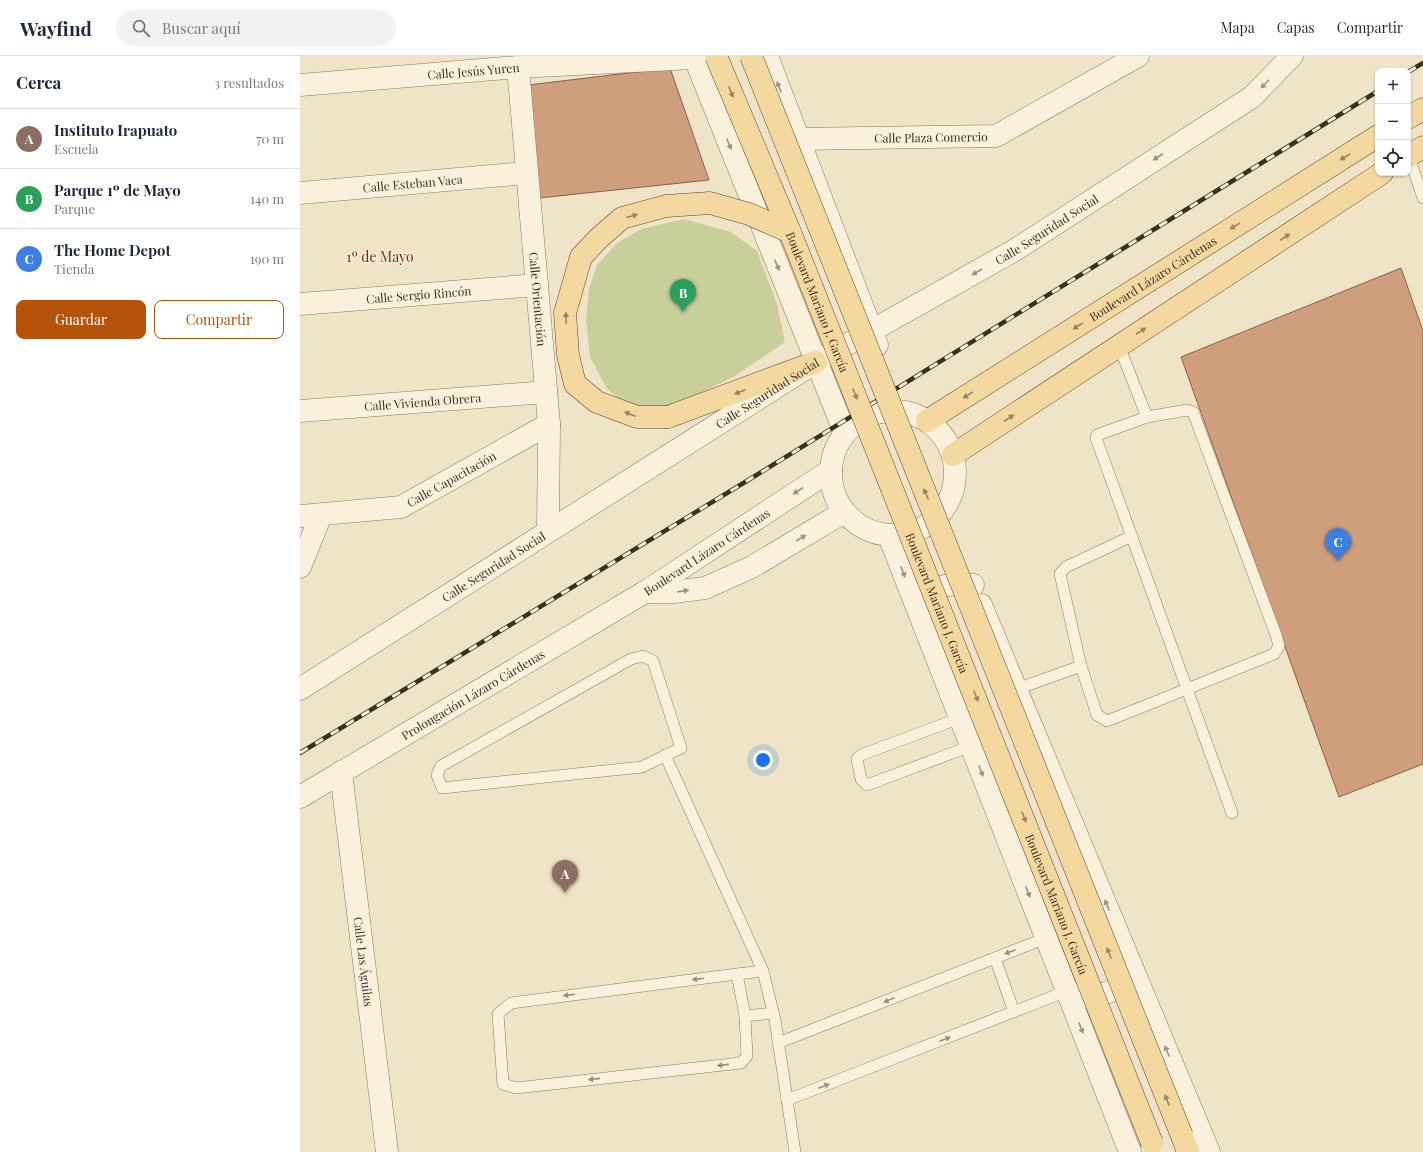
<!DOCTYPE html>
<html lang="es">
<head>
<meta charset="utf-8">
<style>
  :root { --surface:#fff; --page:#f2f2f3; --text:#1f2937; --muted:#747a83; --line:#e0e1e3; --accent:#b45309 }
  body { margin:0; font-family:"Playfair Display",serif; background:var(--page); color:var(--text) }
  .controls { position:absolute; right:12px; top:12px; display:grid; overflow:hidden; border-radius:8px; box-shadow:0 1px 3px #0004 }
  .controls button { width:36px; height:36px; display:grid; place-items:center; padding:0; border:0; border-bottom:1px solid var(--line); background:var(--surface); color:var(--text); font:20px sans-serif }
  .you { position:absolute; left:463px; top:704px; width:14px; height:14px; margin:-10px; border:3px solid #fff; border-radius:50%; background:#1a73e8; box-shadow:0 0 0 6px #1a73e833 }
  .badge { display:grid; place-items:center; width:26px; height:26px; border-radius:50%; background:var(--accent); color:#fff; font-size:13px; font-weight:700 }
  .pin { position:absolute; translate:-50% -33px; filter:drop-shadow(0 1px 2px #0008) }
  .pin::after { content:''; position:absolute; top:21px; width:14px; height:12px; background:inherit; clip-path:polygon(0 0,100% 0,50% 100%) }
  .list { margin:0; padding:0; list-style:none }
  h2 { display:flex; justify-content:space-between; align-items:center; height:52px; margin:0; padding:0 16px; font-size:17px }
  h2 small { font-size:13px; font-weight:400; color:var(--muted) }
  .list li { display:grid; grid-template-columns:26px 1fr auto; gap:12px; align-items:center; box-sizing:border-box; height:60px; padding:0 16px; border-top:1px solid var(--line) }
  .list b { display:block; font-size:15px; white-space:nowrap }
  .list p { margin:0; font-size:13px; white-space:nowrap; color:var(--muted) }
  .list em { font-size:13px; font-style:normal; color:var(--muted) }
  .actions { display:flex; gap:8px; padding:12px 16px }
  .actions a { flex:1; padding:9px 0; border:1px solid var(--accent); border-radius:8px; text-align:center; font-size:14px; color:var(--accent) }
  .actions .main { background:var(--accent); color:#fff }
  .icon { flex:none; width:22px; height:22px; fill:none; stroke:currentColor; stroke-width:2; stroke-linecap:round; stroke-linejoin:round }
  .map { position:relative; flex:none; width:1123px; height:1096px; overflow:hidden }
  header { display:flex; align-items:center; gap:24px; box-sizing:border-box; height:56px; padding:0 20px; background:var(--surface); border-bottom:1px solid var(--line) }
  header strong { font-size:19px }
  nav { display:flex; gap:22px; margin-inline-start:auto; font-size:14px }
  .search { width:280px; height:36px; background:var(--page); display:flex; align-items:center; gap:10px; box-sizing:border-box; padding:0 14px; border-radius:22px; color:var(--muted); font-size:15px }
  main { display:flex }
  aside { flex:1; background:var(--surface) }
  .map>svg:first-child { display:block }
</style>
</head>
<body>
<header>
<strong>Wayfind</strong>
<div class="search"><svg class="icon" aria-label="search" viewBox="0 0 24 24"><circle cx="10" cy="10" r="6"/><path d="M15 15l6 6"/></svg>Buscar aquí</div>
<nav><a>Mapa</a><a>Capas</a><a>Compartir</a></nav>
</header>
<main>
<aside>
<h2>Cerca<small>3 resultados</small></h2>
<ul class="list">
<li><span class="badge" style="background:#8d6e63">A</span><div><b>Instituto Irapuato</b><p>Escuela</p></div><em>70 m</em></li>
<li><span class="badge" style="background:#2e9e5b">B</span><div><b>Parque 1º de Mayo</b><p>Parque</p></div><em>140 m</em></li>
<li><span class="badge" style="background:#3f7fe0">C</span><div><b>The Home Depot</b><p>Tienda</p></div><em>190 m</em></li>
</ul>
<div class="actions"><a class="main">Guardar</a><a>Compartir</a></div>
</aside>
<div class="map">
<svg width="1123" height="1096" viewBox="0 0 1123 1096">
  <rect width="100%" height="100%" fill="#f0e4c8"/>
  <!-- green -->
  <polygon fill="#c9cf9b" points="384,163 431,176 457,195 477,248 485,286 435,320 376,349 353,353 321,345 307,333 290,301 286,264 289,233 297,209 317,187 342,173"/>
  <!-- building -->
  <g fill="#cf9f7d" stroke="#8d5f41">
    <polygon points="370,12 409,124 239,142 228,29"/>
    <polygon points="1101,212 1123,275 1123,708 1039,741 881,301"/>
  </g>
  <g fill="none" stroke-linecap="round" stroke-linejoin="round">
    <defs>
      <g id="service">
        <polyline points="1108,98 1123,142"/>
        <polyline points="819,290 847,361 797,379 796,382 932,757"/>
        <polyline points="832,480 766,511 760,518 781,610 797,659 807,665 974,598 979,590 976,579 893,356 887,354 847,361"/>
        <polygon points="343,600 353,605 381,692 342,711 142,732 137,719 141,710 331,603"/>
        <polyline points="717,633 781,610"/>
        <polyline points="660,662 561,699 557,703 561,723 567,729 671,690"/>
        <polyline points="365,699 463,915 475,964 495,1096"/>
        <polyline points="695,902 714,956"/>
        <polyline points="437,918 445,960 447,1000 441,1007 216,1032 203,1028 198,958 211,947 437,918 463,915"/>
        <polyline points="445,960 473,957"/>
        <polyline points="478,987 746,882"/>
        <polyline points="487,1044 767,935"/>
      </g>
      <g id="minor">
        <path id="s1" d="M218,11L249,368L248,475"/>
        <path id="s2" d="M0,29L218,11L413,1"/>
        <path id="s3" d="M498,83L696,80L838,0"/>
        <path id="s4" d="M0,137L226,117"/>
        <path id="s5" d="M0,248L237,229"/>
        <path id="s6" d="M0,355L246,336"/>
        <path id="s7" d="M0,460L101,451L249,368"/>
        <polyline points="0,511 21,459"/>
        <polyline points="345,536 374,536 405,532 452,511 544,456"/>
        <path id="s8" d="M41,716L87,1096"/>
        <path id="s9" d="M0,741L345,536L531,414"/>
      </g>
      <g id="tertiary">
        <polyline points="394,0 545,377"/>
        <polyline points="467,0 577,289"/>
        <circle cx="593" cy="417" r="62"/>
        <polyline points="589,480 830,1096"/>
        <polyline points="681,549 909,1096"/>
        <path d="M621,550C636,529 648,526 673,529"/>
        <path id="s10" d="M0,633L516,306L715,194L952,41L992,0"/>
        <path d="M776,938C799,946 820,933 833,914"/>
      </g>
      <g id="primary">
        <polyline points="1108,62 1123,53"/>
        <polyline points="1108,100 1123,91"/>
        <polyline points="368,361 516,306"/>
        <path id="s11" d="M627,365L1078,80"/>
        <polyline points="653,399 1082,117"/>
        <polyline points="882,1080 888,1096"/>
      </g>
    </defs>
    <!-- service casing -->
    <use href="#service" stroke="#8d765c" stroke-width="12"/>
    <!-- minor casing -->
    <use href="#minor" stroke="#8d765c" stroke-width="23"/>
    <!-- tertiary casing -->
    <use href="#tertiary" stroke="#8d765c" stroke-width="23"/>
    <!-- primary casing -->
    <use href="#primary" stroke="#5b4430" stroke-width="23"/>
    <!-- service -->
    <use href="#service" stroke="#faf1dc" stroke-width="11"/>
    <!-- minor -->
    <use href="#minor" stroke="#faf1dc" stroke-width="22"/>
    <!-- tertiary -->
    <use href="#tertiary" stroke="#faf1dc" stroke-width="22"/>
    <!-- primary -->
    <use href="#primary" stroke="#f3d9a0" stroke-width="22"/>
    <defs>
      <g id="rail">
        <polyline points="1108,16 1123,7"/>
        <polyline points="0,697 455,420 1078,35"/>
      </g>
    </defs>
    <!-- rail casing -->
    <use href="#rail" stroke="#3d2e20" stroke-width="4.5"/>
    <!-- rail -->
    <use href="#rail" stroke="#f7eed8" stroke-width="3" stroke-dasharray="9" stroke-linecap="butt"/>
    <defs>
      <g id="primary-bridge">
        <path id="s12" d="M416,0L490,176L852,1087"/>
        <polyline points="451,0 882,1080"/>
        <polyline points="368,361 337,361 297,346 275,328 268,299 265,257 281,201 299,182 322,162 366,150 410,147 449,158 490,176"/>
      </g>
    </defs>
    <!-- primary-bridge casing -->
    <use href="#primary-bridge" stroke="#5b4430" stroke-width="23" stroke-linecap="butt"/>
    <!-- primary-bridge -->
    <use href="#primary-bridge" stroke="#f3d9a0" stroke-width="22"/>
  </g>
  <!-- one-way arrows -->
  <defs><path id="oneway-solid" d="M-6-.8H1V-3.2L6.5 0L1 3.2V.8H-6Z"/></defs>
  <g fill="#9c907e">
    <use href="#oneway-solid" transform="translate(965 28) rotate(135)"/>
    <use href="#oneway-solid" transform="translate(479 31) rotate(-111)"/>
    <use href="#oneway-solid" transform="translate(429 88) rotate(68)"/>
    <use href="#oneway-solid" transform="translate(858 101) rotate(147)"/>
    <use href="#oneway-solid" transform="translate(477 209) rotate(68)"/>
    <use href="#oneway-solid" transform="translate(677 216) rotate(150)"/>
    <use href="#oneway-solid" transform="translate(498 435) rotate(147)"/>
    <use href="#oneway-solid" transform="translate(501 482) rotate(-31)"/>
    <use href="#oneway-solid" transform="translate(603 516) rotate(69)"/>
    <use href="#oneway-solid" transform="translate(383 535) rotate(-9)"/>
    <use href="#oneway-solid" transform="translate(681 715) rotate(69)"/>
    <use href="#oneway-solid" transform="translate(728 836) rotate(69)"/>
    <use href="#oneway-solid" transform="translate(807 849) rotate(-113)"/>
    <use href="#oneway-solid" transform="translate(710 896) rotate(159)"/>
    <use href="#oneway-solid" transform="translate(398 923) rotate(173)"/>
    <use href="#oneway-solid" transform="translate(269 939) rotate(173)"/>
    <use href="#oneway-solid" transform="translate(589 944) rotate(158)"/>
    <use href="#oneway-solid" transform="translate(781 972) rotate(69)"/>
    <use href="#oneway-solid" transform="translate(645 983) rotate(-21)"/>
    <use href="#oneway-solid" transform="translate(867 995) rotate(-112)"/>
    <use href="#oneway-solid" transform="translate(423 1009) rotate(174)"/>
    <use href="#oneway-solid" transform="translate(294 1023) rotate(174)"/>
    <use href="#oneway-solid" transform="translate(524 1030) rotate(-21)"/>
  </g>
  <g fill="#988460">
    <use href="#oneway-solid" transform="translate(431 36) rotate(67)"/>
    <use href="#oneway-solid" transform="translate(1045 101) rotate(148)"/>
    <use href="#oneway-solid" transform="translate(332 160) rotate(-15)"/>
    <use href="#oneway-solid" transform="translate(935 170) rotate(148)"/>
    <use href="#oneway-solid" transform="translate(985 181) rotate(-33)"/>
    <use href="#oneway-solid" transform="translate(266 262) rotate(-92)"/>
    <use href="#oneway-solid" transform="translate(778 270) rotate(148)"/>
    <use href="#oneway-solid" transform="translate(841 275) rotate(-33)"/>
    <use href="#oneway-solid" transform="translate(440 336) rotate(159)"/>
    <use href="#oneway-solid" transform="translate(555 338) rotate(68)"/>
    <use href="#oneway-solid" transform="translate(668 339) rotate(148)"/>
    <use href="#oneway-solid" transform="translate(330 358) rotate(-159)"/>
    <use href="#oneway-solid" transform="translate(709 362) rotate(-33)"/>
    <use href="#oneway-solid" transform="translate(626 438) rotate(-112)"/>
    <use href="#oneway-solid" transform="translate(676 640) rotate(68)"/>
    <use href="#oneway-solid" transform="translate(724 761) rotate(68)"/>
    <use href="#oneway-solid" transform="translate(809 897) rotate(-111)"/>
    <use href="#oneway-solid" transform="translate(867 1044) rotate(-111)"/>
  </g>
  <g text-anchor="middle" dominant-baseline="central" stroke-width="3" stroke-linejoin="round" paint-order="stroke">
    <!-- street labels -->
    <g font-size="12" fill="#3d2e20" stroke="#f7eed8">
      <text stroke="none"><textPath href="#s2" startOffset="174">Calle Jesús Yuren</textPath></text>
      <text stroke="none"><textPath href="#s3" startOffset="133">Calle Plaza Comercio</textPath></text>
      <text stroke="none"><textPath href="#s4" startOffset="113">Calle Esteban Vaca</textPath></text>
      <text stroke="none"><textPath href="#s10" startOffset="877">Calle Seguridad Social</textPath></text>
      <text stroke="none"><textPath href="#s11" startOffset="267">Boulevard Lázaro Cárdenas</textPath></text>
      <text stroke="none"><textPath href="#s5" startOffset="119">Calle Sergio Rincón</textPath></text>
      <text stroke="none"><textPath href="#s1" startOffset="233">Calle Orientación</textPath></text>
      <text stroke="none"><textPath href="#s12" startOffset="266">Boulevard Mariano J. García</textPath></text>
      <text stroke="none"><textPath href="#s10" startOffset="553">Calle Seguridad Social</textPath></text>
      <text stroke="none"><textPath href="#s6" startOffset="123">Calle Vivienda Obrera</textPath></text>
      <text stroke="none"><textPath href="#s7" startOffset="159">Calle Capacitación</textPath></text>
      <text stroke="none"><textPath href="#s9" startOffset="475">Boulevard Lázaro Cárdenas</textPath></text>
      <text stroke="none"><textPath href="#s10" startOffset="229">Calle Seguridad Social</textPath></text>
      <text stroke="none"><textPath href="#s12" startOffset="590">Boulevard Mariano J. García</textPath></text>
      <text stroke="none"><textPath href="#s9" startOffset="201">Prolongación Lázaro Cárdenas</textPath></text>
      <text stroke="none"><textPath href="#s12" startOffset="914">Boulevard Mariano J. García</textPath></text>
      <text stroke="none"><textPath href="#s8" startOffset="191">Calle Las Águilas</textPath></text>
    </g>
    <!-- quarter labels -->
    <g font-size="14" fill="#6b2e1e" stroke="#f7eed8">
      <text x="80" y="200">1º de Mayo</text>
    </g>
  </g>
</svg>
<div class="controls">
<button>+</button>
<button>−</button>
<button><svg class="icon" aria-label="locate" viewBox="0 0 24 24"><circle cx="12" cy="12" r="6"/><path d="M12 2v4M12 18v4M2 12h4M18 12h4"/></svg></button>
</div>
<div class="you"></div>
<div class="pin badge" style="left:265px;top:837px;background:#8d6e63">A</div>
<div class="pin badge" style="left:383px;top:256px;background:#2e9e5b">B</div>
<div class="pin badge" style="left:1038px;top:505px;background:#3f7fe0">C</div>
</div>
</main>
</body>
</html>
